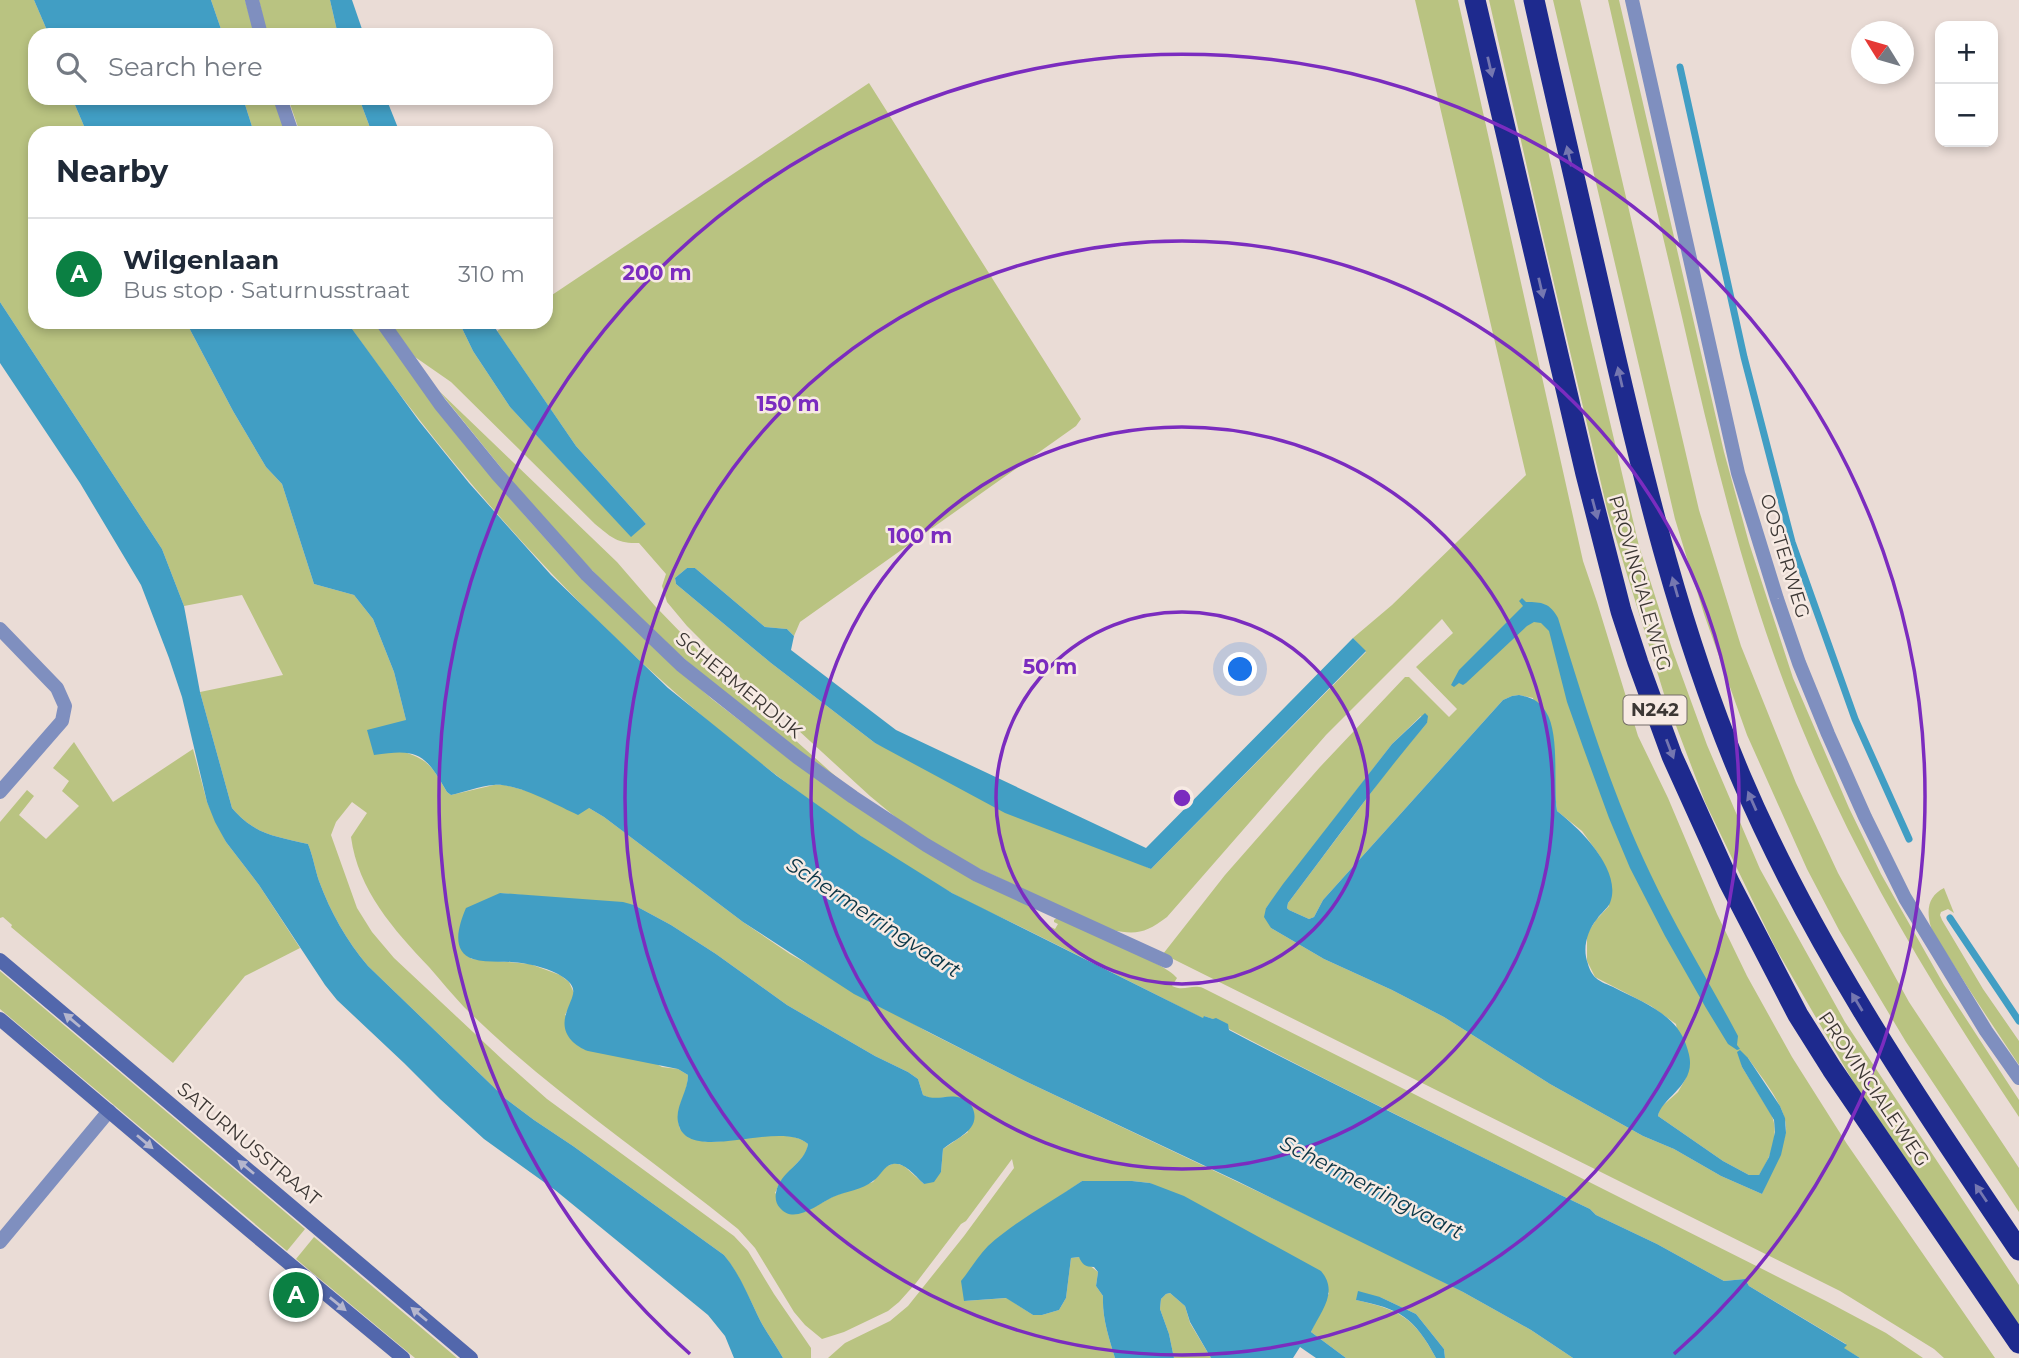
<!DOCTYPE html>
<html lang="en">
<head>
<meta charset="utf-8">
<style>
  :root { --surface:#fff; --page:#f6f6f7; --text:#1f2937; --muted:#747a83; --line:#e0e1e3; --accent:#0b8043 }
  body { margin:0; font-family:Montserrat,sans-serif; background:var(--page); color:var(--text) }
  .controls { position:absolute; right:21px; top:21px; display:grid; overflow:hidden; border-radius:14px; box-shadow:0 4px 10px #0003 }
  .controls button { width:63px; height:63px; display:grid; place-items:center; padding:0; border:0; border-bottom:2px solid var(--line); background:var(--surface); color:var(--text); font:35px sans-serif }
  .compass { position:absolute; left:1851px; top:21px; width:63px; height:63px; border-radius:50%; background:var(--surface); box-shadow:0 4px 10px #0003; rotate:307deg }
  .you { position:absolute; left:1241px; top:670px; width:24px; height:24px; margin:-18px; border:5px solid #fff; border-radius:50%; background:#1a73e8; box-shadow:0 0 0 10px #1a73e833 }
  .badge { display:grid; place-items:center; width:46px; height:46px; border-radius:50%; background:var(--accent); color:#fff; font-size:23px; font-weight:700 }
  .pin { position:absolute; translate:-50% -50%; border:4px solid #fff; box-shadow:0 2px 7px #0006 }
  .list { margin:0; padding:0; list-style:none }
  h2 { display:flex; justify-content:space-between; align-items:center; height:91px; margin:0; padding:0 28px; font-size:30px }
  h2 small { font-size:23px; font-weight:400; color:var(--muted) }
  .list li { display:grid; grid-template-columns:46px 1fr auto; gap:21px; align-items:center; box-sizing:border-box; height:112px; padding:0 28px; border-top:2px solid var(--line) }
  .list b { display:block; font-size:26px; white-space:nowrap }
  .list p { margin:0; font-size:23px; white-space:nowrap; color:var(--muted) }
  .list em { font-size:23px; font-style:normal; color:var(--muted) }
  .icon { flex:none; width:38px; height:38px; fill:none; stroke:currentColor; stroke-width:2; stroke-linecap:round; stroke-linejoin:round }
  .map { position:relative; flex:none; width:2019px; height:1358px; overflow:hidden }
  .search { position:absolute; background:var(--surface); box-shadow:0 4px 10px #0003; left:28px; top:28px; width:525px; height:77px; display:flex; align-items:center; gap:18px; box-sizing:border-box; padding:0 24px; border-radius:21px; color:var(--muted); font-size:26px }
  .panel { position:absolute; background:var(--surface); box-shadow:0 4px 10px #0003; left:28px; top:126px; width:525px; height:203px; border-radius:21px }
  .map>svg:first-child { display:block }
</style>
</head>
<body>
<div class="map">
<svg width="2019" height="1358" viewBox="0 0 2019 1358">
  <rect width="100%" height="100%" fill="#eadcd6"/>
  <!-- green -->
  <g fill="#b9c381" fill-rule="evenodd">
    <path d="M0,0H34L49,35H35V98H72L87,133H35V322H186L233,411L266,467L282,484L314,584L354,595L373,619L394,672L406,720L401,751C430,760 432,767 447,792L451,795L494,785H505L589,808L604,817L743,922L790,954L928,1032L1025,1081L1360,1240L1463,1292L1531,1330L1573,1358H1445L1444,1349L1416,1314L1380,1297L1356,1300C1400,1310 1414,1317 1436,1358H1346L1311,1332L1329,1293L1150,1183L1132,1181H1082L1056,1199L964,1301L1007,1298L1033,1315H1042L1059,1310L1066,1298L1071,1258L1079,1257L1098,1272L1096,1286L1103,1296C1102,1318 1109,1338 1115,1358H828L845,1343L890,1321L908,1306L964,1236L1014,1168L1012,1159L966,1221L961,1224L916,1283L899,1302L888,1311L844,1332L822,1339L805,1325L794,1312L755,1248L738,1229C647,1155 548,1090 464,1007C452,994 441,981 429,967C394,930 358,890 351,837L367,813L352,802L336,822L331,835L357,908L372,932L394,958L504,1061L547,1099L734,1236L748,1251L774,1294L811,1348V1358H783C775,1343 764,1330 757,1314C747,1293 738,1273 724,1255L573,1146L534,1120L506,1099L368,966C346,940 331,913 319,881C315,869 313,856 308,844C275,836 255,835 232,808L200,692L283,675L242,595L184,606L162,549L0,302ZM500,893L634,905L671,925L716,954L787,1005L875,1056L908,1072L918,1079L923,1095L932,1099L947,1097L968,1132L943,1149L941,1172L924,1184L904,1166L895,1163L885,1167L873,1182L834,1196L805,1212L775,1193L780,1182L806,1153L808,1144C789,1126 735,1142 710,1142C701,1143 689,1133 680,1129C673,1107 688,1097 688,1075L678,1069L662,1067L565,1015L572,1002L574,993L569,982L560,975L530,964L472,959L463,952Z"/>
    <polygon points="211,0 245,0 255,35 223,35"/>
    <polygon points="259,0 330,0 338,35 267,35"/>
    <path d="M1415,0H1458L1583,561L1597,602L1638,736L1668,798L1717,914L1747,976L1792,1057L1847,1144L1995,1358H1944L1934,1349L1840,1291L1163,954L1225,875L1320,767L1405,677H1409L1449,717L1457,709L1416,667L1453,633L1442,619L1326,735L1167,917C1146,933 1137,935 1111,930L954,857L911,830L870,796L715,654L687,626L667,602L662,586L666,574L639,543C617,544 611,537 595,524L451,382L415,357L389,322H459L473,351L510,407L631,536L646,524L576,446L497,331L512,322H546V299L869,83L1081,419L1076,426L800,622L794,636L787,629L765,627L695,568H687L675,578L676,584L771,663L875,743L1151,869L1366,652L1353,638L1392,605L1526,475ZM1519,695L1533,698L1555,793L1557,811L1582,831L1600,856L1609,906L1596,920L1587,934V961L1595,977L1651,1006L1676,1024L1686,1078L1678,1092L1660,1108L1658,1116L1723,1161L1749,1175H1759C1771,1158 1780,1132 1771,1114L1742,1067L1740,1058H1748C1761,1077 1788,1108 1786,1131C1784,1145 1768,1179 1762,1194L1721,1176L1674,1149L1643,1136L1550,1084L1444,1017L1392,990L1324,959L1271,928L1266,908L1392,744L1421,716L1427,723L1397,758L1288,903L1287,908L1289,910L1309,919L1314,917L1323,900L1503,700L1512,696Z"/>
    <polygon points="1489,0 1514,0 1587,324 1639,546 1672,649 1707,745 1760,869 1845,1022 2019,1285 2019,1325 1854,1083 1775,947 1705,802 1664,694 1608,513 1539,220"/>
    <polygon points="1553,0 1580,0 1699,510 1741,646 1796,783 1838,873 1909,1002 2019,1168 2019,1212 1906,1042 1839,930 1807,869 1747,735 1704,614 1675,519"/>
    <path d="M1608,0H1619L1724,452L1749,543L1793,678L1849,808L1881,874L1944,985L2019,1100V1117C1939,997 1866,878 1809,745C1750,608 1715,462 1682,317C1657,212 1632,106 1608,0Z"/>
    <polygon points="243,98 276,98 288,133 254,133"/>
    <polygon points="288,98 359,98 372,133 300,133"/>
    <path d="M347,322H375L479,462L527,518L568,564L653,647L712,699L792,761L1033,908L1043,923L1055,929L1058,924L1054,922V920L1057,918C1080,929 1165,962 1177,978L1172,986C1184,992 1191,984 1203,988L1826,1301L1886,1333L1923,1358H1860L1843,1348L1846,1344L1749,1286L1745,1279L1724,1281L1657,1244L1596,1215L1590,1209C1469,1151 1348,1092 1229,1029L1227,1024L1204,1016V1019C1144,988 1083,958 1023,928C999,916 975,906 952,893C903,867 856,833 811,801C627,668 477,507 347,322Z"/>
    <polygon points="439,391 617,562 655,606 718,671 852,791 718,689 631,611 541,517"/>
    <polygon points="74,742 113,802 193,749 207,802 226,842 259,885 300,948 245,976 173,1063 11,927 12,925 3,917 0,918 0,822 27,790 34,796 19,815 46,839 79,806 62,791 69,781 53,768"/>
    <path d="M1944,888L1954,913L1948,909L1941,912L1940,915L1942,920L1983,989L2019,1041V1065C1995,1029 1971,993 1948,956C1941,945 1930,932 1929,918C1927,904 1932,894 1944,888Z"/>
    <polygon points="0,971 305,1229 287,1251 0,1009"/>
    <polygon points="314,1237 457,1358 415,1358 296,1259"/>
    <polygon points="1170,1293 1185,1306 1190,1323 1211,1358 1174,1358 1169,1334 1160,1309 1161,1299 1166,1294"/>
  </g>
  <!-- water -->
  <g fill="#419ec4">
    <polygon points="34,0 211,0 223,35 49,35"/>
    <polygon points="330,0 352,0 364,35 338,35"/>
    <polygon points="72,98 243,98 254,133 87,133"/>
    <polygon points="359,98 386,98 400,133 372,133"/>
    <path d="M0,302L162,549L184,606L200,692L232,808C255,835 275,836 308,844C313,856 315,869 319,881C331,913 346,940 368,966L506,1099L534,1120L573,1146L724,1255C739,1273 747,1293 757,1314C764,1330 775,1343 783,1358H734L725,1336L708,1315L555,1190L484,1139L440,1099L404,1063L337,1000L325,985L259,885L226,842L215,822L207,802L182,697L169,658L141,585L80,483L0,363Z"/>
    <path d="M186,322H347L419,421L469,483L551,575L668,688L777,776L861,836L952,893L1203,1018L1204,1016L1213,1019L1216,1018L1228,1024L1229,1030C1348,1092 1469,1151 1590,1209L1596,1215L1657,1244L1724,1281L1745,1279L1749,1286L1847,1345L1844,1348L1860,1358H1573L1531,1330L1463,1292L1237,1181L1025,1081L854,994L743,922L604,817L589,808L578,815C556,805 518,783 494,785C480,786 465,792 451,795L447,792C425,754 419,748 374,755L367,730L406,720L394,672L373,619L354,595L314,584L282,484L266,467L233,411Z"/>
    <polygon points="459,322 491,322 576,446 646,524 631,537 510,407 473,351"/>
    <polygon points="687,568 695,568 765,627 787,629 794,636 791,650 896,730 1146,848 1353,638 1366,651 1151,869 1005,813 875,743 771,663 676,584 675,578"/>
    <path d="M1522,598L1526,602C1542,602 1550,603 1558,618C1585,706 1610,789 1650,873C1676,929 1709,981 1738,1036L1737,1045L1740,1049L1737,1050L1728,1044L1706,1008L1665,936L1630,868L1609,818L1583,747L1567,702L1549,631L1541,623L1534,622L1527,626L1466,683L1463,685L1459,683L1454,687L1451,685L1459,670L1523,606L1519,601Z"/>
    <path d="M1519,695C1530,697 1540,701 1546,712C1560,734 1553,783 1557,811C1579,828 1623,870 1610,903C1607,909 1601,913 1597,919C1587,931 1582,949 1588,964C1589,968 1592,975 1596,978C1600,982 1609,985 1615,988C1640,1001 1674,1013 1685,1042C1687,1047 1690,1056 1690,1062C1691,1087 1661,1099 1658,1116L1723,1161L1749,1175H1759L1769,1157L1772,1145L1775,1132L1774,1120L1742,1067L1737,1052L1740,1050L1748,1058L1780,1106L1785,1118L1786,1133L1781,1155L1762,1194L1721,1176L1674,1149L1643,1136L1550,1084L1444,1017L1392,990L1324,959L1271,928L1264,917L1266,908L1283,884L1392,744L1425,713L1428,716L1427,723C1378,781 1334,842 1288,903L1287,908L1289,910L1309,919L1314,917L1323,900L1503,700L1512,696Z"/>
    <path d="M500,893L623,902L634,905L671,925L716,954L787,1005L875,1056L908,1072L918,1079L923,1095C937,1102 947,1093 961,1098C966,1099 971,1103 973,1109C981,1130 956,1138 943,1149L941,1172L934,1182L924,1184C916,1177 905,1162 893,1164C883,1166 881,1176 873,1181C862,1190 846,1191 833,1197C818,1204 794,1225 780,1208C776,1204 775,1198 776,1193C779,1172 805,1164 808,1144C780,1118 686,1167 678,1122C675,1106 688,1092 688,1075L678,1069L588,1051C573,1045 560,1033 566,1014C571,996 583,988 558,974C544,967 528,963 511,962C499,961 485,963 473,959C450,952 459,924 466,908Z"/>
    <path d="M1082,1181H1132L1150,1183L1184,1196L1321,1271C1339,1292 1321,1311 1311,1332L1346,1358H1316L1300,1347L1293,1358H1211L1190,1322L1185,1306L1170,1293L1166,1294L1161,1299L1160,1309L1169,1334L1174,1358H1115C1109,1338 1102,1318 1103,1296L1096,1286L1098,1272L1094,1267C1085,1267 1082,1264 1079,1257L1071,1258L1066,1298L1059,1310L1042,1315H1033L1006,1298L964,1301L961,1281C970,1270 978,1256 988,1246C1017,1220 1050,1203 1082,1181Z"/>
    <path d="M1358,1291L1380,1297L1416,1314L1444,1349L1445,1358H1436C1414,1317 1400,1309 1356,1300Z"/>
  </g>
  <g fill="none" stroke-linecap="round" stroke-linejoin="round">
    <!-- stream -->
    <g stroke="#419ec4" stroke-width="7">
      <polyline points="1680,67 1744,357 1792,542 1855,719 1909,839"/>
      <polyline points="1950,918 2019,1021"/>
    </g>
    <!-- street -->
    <g stroke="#7f8fbf" stroke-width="14">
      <polyline points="252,0 261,35"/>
      <polyline points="1632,0 1738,473 1777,599 1799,663 1828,734 1865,817 1905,898 1986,1031 2019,1078"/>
      <polyline points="280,98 292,133"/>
      <polyline points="382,322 440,404 497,474 587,575 681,665 797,757 853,797 926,845 977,875 1166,961"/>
      <polyline points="0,629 57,688 65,706 62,721 0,792"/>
      <polyline points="0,1242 109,1111"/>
    </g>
    <!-- secondary -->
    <g stroke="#5267ac" stroke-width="14">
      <polyline points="0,960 471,1358"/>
      <polyline points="0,1019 250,1231 403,1358"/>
    </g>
    <!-- highway -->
    <g stroke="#1e2a8e" stroke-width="21">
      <polyline points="1475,0 1586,474 1621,611 1638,663 1672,756 1729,882 1798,1015 1832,1069 2019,1343"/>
      <path d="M1534,0C1559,113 1585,226 1611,338C1645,486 1681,635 1740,775C1812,945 1916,1097 2019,1250"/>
    </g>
  </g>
  <!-- one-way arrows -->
  <defs><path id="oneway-solid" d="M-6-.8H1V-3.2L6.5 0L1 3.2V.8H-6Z" transform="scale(1.75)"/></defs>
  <g fill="#7577b0">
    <use href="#oneway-solid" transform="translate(1490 67) rotate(77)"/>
    <use href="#oneway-solid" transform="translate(1569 156) rotate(-103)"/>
    <use href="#oneway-solid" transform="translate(1541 288) rotate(77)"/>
    <use href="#oneway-solid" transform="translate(1620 377) rotate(-103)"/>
    <use href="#oneway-solid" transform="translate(1595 509) rotate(75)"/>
    <use href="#oneway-solid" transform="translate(1675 587) rotate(-106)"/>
    <use href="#oneway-solid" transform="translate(1670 749) rotate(69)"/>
    <use href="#oneway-solid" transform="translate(1752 801) rotate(-114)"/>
    <use href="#oneway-solid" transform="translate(1857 1002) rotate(-121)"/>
    <use href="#oneway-solid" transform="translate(1981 1193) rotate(-124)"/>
  </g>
  <g fill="#b5b6cd">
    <use href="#oneway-solid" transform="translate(72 1020) rotate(-140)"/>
    <use href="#oneway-solid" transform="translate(145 1142) rotate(40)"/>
    <use href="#oneway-solid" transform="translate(246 1167) rotate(-140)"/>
    <use href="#oneway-solid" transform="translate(338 1304) rotate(39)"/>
    <use href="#oneway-solid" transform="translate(419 1314) rotate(-140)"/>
  </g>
  <!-- distance rings -->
  <g fill="none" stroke="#7b2cbf" stroke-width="3.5">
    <circle cx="1182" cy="798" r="186"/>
    <circle cx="1182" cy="798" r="371"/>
    <circle cx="1182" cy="798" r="557"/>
    <path d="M690 1354A743 743 0 1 1 1674 1354"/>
  </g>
  <g text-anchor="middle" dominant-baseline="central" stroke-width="5" stroke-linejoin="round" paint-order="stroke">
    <!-- shield labels -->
    <rect fill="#f7eae3" stroke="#746d68" stroke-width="2" x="1623.5" y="695.5" width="63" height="29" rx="5"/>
    <g font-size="18" font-weight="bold" fill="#3c3734">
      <text x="1655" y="710">N242</text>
    </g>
    <!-- street labels -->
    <g font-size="19" fill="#3c3734" stroke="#f7eae3">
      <text transform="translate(1785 556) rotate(73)">OOSTERWEG</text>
      <text transform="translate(1640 583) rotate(74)">PROVINCIALEWEG</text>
      <text transform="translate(739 685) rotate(39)">SCHERMERDIJK</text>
      <text transform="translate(1874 1089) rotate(56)">PROVINCIALEWEG</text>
      <text transform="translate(249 1144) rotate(40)">SATURNUSSTRAAT</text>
    </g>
    <!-- water labels -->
    <g font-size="21" font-style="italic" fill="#093444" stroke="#f7eae3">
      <text transform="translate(874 917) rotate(33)">Schermerringvaart</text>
      <text transform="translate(1372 1187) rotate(27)">Schermerringvaart</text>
    </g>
  </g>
  <circle cx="1182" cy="798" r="10" fill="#7b2cbf" stroke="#f7eae3" stroke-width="3.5"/>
  <g font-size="21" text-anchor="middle" font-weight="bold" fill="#7b2cbf" stroke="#f7eae3" stroke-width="5" stroke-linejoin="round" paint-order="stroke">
    <text x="657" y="280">200 m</text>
    <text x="788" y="411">150 m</text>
    <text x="920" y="543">100 m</text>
    <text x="1050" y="674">50 m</text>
  </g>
</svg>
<div class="controls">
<button>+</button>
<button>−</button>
</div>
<svg class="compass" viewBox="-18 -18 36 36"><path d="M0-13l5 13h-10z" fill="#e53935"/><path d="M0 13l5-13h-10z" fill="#747a83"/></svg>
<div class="you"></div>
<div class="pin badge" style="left:296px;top:1295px">A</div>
<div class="search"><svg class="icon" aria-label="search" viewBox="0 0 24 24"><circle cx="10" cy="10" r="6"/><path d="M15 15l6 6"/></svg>Search here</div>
<section class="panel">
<h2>Nearby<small></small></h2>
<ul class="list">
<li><span class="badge">A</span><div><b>Wilgenlaan</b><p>Bus stop · Saturnusstraat</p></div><em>310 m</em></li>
</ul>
</section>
</div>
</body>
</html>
